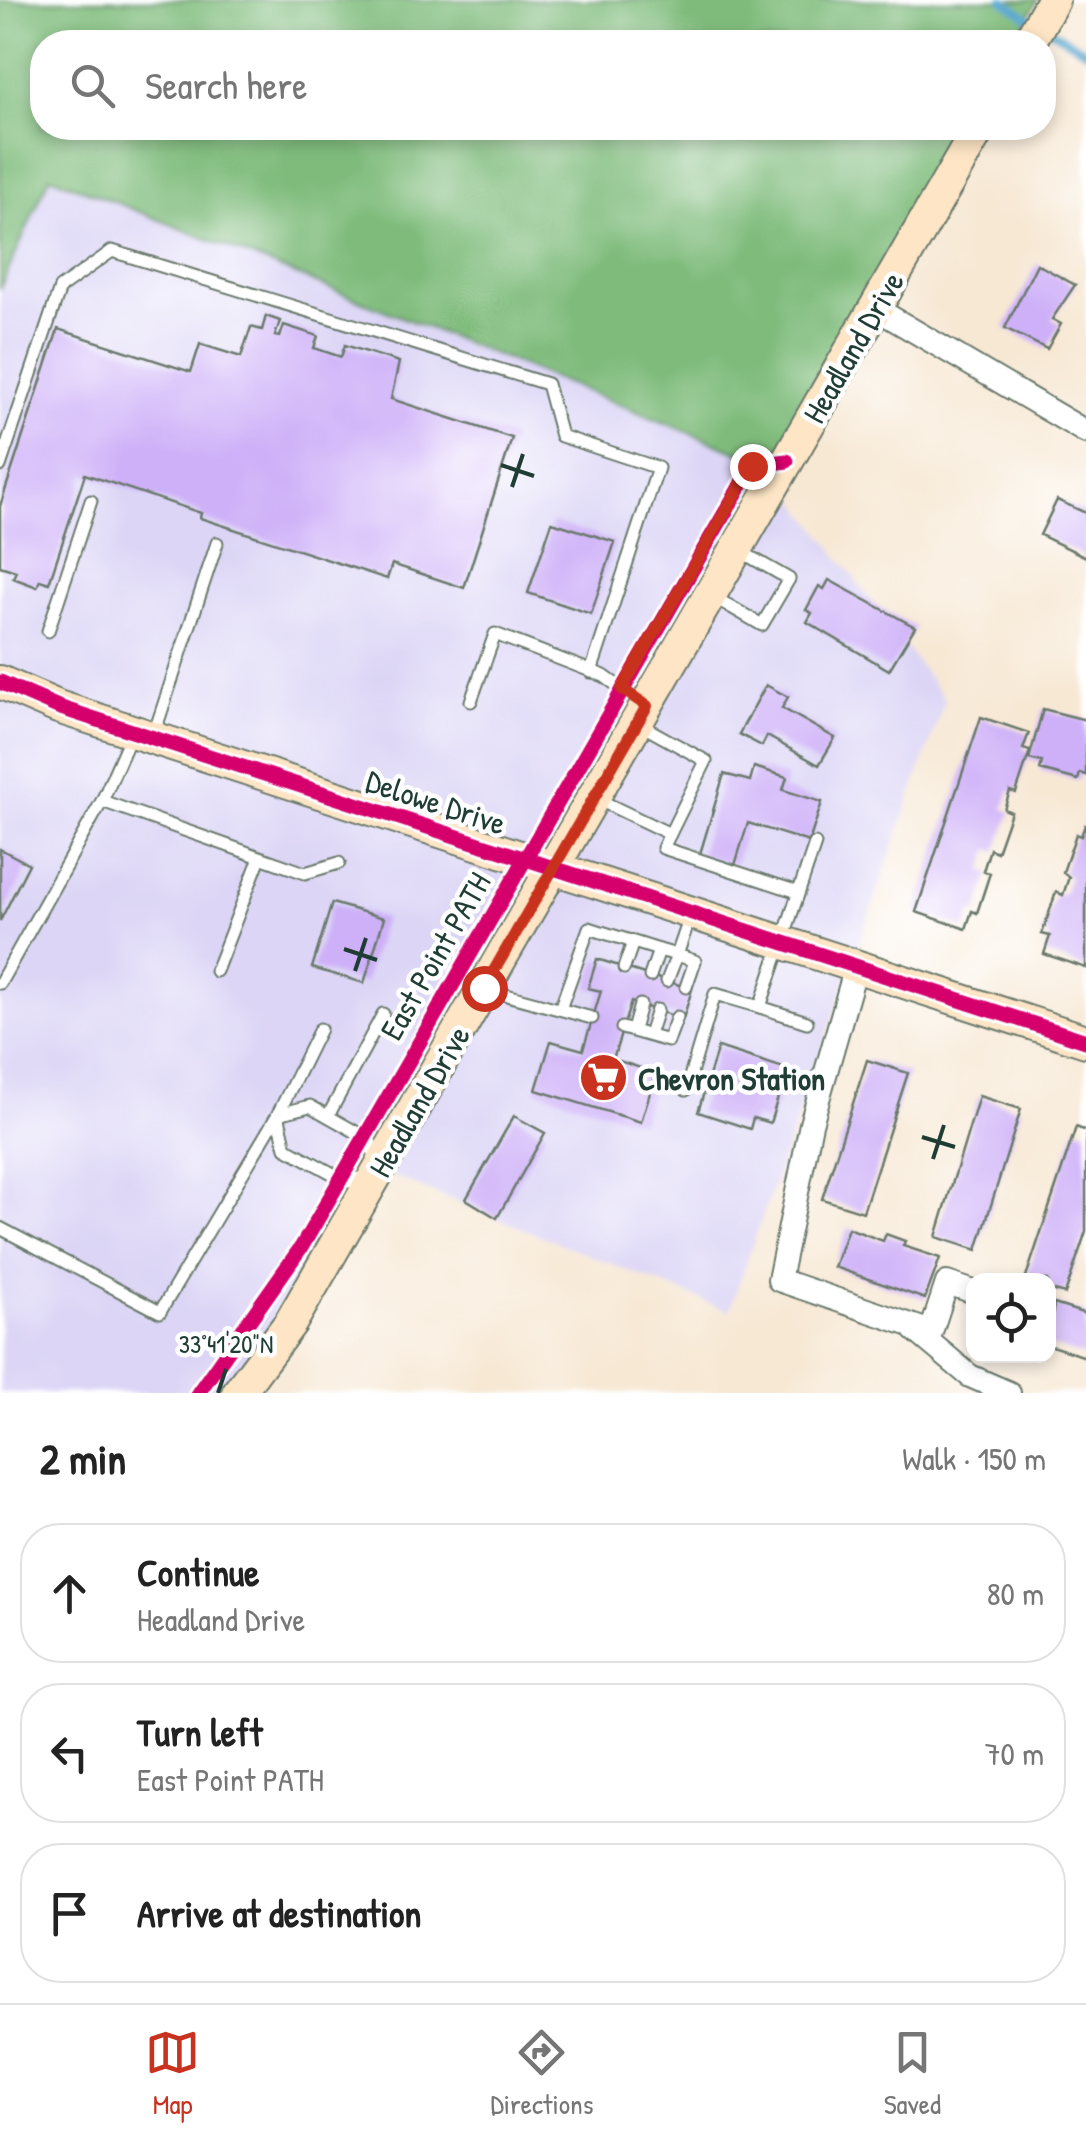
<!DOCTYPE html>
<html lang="en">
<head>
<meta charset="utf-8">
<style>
  :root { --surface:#fff; --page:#f2f2f2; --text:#222; --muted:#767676; --line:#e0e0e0; --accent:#c8321e }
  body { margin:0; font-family:"Patrick Hand",sans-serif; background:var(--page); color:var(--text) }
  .controls { position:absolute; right:30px; bottom:30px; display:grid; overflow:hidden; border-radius:20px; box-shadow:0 5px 15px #0003 }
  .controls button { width:90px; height:90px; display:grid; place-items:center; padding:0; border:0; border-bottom:2px solid var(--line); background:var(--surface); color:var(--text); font:50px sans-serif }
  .stop { position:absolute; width:30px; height:30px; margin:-22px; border:8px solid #c8321e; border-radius:50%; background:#fff }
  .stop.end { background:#c8321e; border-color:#fff; box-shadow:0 2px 10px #0008 }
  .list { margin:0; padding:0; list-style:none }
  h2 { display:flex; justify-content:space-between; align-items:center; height:130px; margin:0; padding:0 40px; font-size:42px }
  h2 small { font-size:32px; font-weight:400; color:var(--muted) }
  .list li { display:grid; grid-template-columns:65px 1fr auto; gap:30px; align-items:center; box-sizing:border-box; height:140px; margin:0 20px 20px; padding:0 20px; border:2px solid var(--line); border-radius:40px }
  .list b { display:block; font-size:38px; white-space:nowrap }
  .list p { margin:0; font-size:32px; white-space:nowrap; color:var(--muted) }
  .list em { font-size:32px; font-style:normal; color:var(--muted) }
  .icon { flex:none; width:55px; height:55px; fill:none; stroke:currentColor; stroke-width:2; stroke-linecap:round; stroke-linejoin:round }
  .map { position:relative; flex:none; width:1086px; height:1393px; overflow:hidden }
  .search { position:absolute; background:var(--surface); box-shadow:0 5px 15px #0003; left:30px; right:30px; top:30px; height:110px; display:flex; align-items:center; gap:25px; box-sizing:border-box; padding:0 35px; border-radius:40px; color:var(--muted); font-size:38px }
  .sheet { height:610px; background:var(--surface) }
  nav { display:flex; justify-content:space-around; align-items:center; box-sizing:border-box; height:140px; border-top:2px solid var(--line); background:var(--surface); font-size:28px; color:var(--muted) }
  nav a { display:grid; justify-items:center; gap:5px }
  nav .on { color:var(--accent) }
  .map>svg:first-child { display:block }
</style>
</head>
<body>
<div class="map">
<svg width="1086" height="1393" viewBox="0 0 1086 1393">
  <rect width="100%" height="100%" fill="#fff"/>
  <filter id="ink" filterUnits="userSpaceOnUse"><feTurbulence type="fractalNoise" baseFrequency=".01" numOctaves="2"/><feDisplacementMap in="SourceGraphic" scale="20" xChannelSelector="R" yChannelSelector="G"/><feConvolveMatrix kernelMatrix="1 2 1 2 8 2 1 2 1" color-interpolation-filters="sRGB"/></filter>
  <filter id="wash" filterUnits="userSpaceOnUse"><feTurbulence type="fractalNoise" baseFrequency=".0048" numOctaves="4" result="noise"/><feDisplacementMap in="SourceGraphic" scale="40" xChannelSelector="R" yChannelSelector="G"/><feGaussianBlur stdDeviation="2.25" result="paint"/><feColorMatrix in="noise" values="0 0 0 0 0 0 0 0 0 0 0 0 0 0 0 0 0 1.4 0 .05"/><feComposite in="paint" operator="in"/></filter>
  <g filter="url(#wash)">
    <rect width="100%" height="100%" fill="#f7e8d4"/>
    <!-- built -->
    <polygon fill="#dcd5f6" points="50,176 770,465 945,700 729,1311 375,1169 249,1393 0,1393 0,290"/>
    <!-- forest -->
    <polygon fill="#7fbc7c" stroke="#4f7c58" stroke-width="2.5" points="0,0 1038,0 1014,42 42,42 42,128 965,128 770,465 50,176 0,289"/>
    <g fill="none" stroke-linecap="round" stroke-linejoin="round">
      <!-- stream -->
      <g stroke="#52a4cd" stroke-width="8">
        <polyline points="1003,0 1032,20"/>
        <polyline points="1045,27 1086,51"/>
      </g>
    </g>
    <g id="blocks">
      <!-- building -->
      <g fill="#ceb0f8">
        <polygon points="1037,264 1075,285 1052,319 1061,324 1047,349 1005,328"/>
        <polygon points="266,316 280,321 275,336 280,337 284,325 318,336 314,348 341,357 345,345 399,362 391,399 512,438 464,588 392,564 387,579 200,518 201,513 85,474 49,583 40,580 37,587 13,578 16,571 0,566 0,506 58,329 191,372 200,344 241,357 251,327 262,330"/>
        <polygon points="1057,500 1086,513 1086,557 1040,535"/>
        <polygon points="552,522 615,542 591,614 528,593"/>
        <polygon points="829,580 915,627 889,670 807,622 812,613 806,610 819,586 824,589"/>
        <polygon points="766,685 788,697 782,708 835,738 819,765 767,736 762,746 739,734"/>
        <polygon points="1043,709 1086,720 1086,775 1080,773 1078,780 1040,770 1042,762 1029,759"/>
        <polygon points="981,717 1029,733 1023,749 1030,751 1016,793 1010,791 1004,809 1011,812 997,852 990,849 983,871 990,873 977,913 972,911 966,929 916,912"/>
        <polygon points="754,767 787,777 783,790 822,802 809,842 748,823 735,865 700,854 724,774 750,781"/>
        <polygon points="1085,825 1086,825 1086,968 1044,954 1050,936 1042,934 1056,892 1063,895 1069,877 1063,872 1076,834 1081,836"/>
        <polygon points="0,849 29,864 0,921"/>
        <polygon points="332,903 384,918 364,983 312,968"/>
        <polygon points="597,959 692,989 683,1019 631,1002 613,1059 656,1073 641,1122 536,1090 551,1041 583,1050 601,991 588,988"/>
        <polygon points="718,1047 787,1069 770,1123 753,1118 750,1129 698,1112"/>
        <polygon points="867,1060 908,1073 863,1212 822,1199"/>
        <polygon points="979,1096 1021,1109 977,1250 936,1237"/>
        <polygon points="514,1116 545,1133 497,1218 466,1199"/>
        <polygon points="1076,1127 1086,1131 1086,1231 1065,1294 1048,1289 1048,1280 1025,1280"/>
        <polygon points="848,1228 883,1241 886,1234 905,1241 903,1246 940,1258 925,1299 834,1267"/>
        <polygon points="1054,1304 1086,1314 1086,1357 1048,1345"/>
      </g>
    </g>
  </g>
  <g filter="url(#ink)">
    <use href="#blocks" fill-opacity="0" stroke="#6b796c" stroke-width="2.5"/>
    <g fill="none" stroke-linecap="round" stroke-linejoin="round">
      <defs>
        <g id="lane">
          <polyline points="0,466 60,288 112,251 547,384 561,436 658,468 591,672"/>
          <polyline points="712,596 762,625 789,579 740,551"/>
          <polyline points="48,631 91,501"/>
          <polyline points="471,701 495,634 604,676 643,704"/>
          <polyline points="639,724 706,761 663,848 798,892"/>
          <polyline points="154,734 217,543"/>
          <polyline points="597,799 670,834"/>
          <polyline points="102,801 305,873 339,863"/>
          <polyline points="624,968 633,942"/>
          <polyline points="216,971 259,860"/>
          <polyline points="650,976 659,950 677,955 667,981"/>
          <polyline points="0,983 102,801 131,735"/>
          <polyline points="686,987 695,961 677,955 691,914"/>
          <polyline points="488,990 592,1018"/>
          <polyline points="560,1009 589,928 659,950"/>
          <polyline points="807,1022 760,1007 815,844"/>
          <polyline points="622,1028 668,1041 677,1017"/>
          <polyline points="633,1030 640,1005"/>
          <polyline points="649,1035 657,1010"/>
          <polyline points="686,1090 715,994 760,1007"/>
          <polygon points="310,1106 370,1140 379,1171 348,1182 286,1148 278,1114"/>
          <polyline points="328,1116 383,1014"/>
          <polyline points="0,1228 160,1312 278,1114 320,1029"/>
        </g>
        <g id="street">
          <polyline points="875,308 1086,432"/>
          <polyline points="856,967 811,1124 779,1280 931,1332 947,1283 974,1292"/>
          <polyline points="915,1330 970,1376 1009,1393"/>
        </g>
        <g id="secondary">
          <polyline points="1029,42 1053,0"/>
          <polyline points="0,682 58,707 1086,1041"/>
          <polyline points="238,1393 291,1322 979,128"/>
        </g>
      </defs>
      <!-- lane casing -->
      <use href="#lane" stroke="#6b796c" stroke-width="15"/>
      <!-- street casing -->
      <use href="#street" stroke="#6b796c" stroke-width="26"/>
      <!-- secondary casing -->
      <use href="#secondary" stroke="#6b796c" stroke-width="36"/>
      <!-- lane -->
      <use href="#lane" stroke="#fff" stroke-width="11"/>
      <!-- street -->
      <use href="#street" stroke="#fff" stroke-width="22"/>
      <!-- secondary -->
      <use href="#secondary" stroke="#fde5c5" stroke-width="32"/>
      <defs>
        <g id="cycleway">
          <polyline points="0,682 58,707 1086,1041"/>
          <polyline points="198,1393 302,1246 752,466 787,461"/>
        </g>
      </defs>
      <!-- cycleway casing -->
      <use href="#cycleway" stroke="#fff" stroke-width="21"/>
      <!-- cycleway -->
      <use href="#cycleway" stroke="#d6006c" stroke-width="15"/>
    </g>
  </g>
  <g fill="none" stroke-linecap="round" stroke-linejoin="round" filter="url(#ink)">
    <!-- route -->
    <polyline stroke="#c8321e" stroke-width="12" points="484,988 647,706 622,689 752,466"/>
  </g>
  <!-- ticks -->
  <path fill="none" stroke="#1f3d34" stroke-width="4" d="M501,465L534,476M512,487L523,454M344,949L377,960M355,971L366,938M922,1137L955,1147M933,1159L944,1125M218,1393L226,1369"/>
  <!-- icons -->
  <defs>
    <symbol id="supermarket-disc" viewBox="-11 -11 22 22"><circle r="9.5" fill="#c8321e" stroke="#fff"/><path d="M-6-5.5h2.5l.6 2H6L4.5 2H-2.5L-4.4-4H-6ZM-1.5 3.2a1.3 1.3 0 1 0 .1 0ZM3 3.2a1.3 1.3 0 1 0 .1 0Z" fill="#fff"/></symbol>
  </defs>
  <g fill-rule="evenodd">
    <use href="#supermarket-disc" x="576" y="1050" width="55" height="55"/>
  </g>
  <g text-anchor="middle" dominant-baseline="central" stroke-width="9" stroke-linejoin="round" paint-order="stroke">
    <!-- street labels -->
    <g font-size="32" fill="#1f3d34" stroke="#fff">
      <text transform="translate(853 347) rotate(-60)">Headland Drive</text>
      <text transform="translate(436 802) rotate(18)">Delowe Drive</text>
      <text transform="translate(435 956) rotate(-60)">East Point PATH</text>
      <text transform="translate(419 1101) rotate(-60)">Headland Drive</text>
    </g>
    <!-- poi labels -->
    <g font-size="32" font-weight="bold" fill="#1f3d34" stroke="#fff" text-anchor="start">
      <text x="638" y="1078">Chevron Station</text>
    </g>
  </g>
  <g font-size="25" text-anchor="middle" fill="#1f3d34" stroke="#fff" stroke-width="9" stroke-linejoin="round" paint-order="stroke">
    <text x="226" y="1353">33°41'20"N</text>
  </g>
</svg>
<div class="controls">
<button><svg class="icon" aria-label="locate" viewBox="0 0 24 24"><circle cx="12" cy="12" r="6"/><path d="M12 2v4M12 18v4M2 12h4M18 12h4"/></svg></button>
</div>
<div class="stop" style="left:484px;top:988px"></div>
<div class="stop end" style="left:752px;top:466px"></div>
<div class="search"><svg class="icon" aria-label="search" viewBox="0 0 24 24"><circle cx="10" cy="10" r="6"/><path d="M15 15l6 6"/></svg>Search here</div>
</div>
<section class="sheet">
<h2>2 min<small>Walk · 150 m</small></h2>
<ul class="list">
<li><svg class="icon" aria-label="ahead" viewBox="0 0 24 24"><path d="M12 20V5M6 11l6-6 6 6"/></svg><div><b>Continue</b><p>Headland Drive</p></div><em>80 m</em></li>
<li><svg class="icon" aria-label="left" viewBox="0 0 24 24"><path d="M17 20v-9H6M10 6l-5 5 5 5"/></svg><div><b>Turn left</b><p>East Point PATH</p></div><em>70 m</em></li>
<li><svg class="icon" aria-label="arrive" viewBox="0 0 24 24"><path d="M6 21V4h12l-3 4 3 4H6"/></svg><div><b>Arrive at destination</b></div></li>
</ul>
</section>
<nav>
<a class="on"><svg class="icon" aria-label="map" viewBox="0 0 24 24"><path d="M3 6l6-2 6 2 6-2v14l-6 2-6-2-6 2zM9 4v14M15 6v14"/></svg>Map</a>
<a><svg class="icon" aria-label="directions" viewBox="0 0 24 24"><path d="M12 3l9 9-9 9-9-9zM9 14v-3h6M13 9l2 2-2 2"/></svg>Directions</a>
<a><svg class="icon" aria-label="saved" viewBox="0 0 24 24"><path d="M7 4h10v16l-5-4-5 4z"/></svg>Saved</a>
</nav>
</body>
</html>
